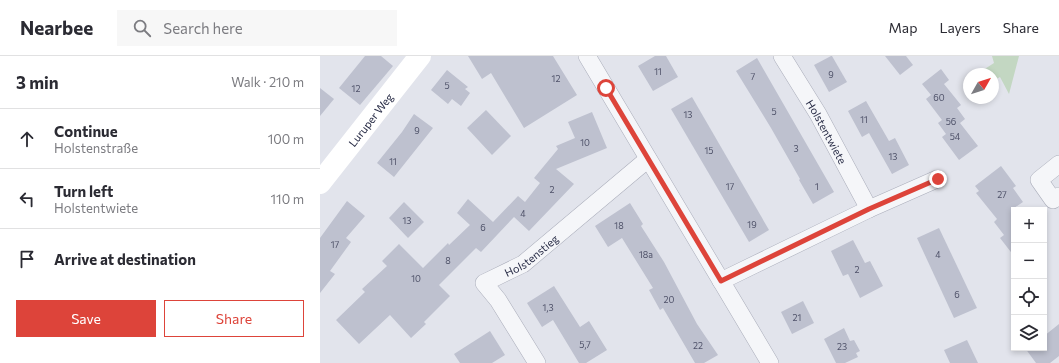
<!DOCTYPE html>
<html lang="en">
<head>
<meta charset="utf-8">
<style>
  :root { --surface:#fff; --page:#f7f7f7; --text:#2b2b33; --muted:#7c7c81; --line:#e1e1e2; --accent:#dd443a }
  body { margin:0; font-family:Commissioner,sans-serif; background:var(--page); color:var(--text) }
  .controls { position:absolute; right:12px; bottom:12px; display:grid; overflow:hidden; border-radius:0px; box-shadow:0 2px 6px #0003 }
  .controls button { width:36px; height:36px; display:grid; place-items:center; padding:0; border:0; border-bottom:1px solid var(--line); background:var(--surface); color:var(--text); font:20px sans-serif }
  .compass { position:absolute; left:643px; top:12px; width:36px; height:36px; border-radius:50%; background:var(--surface); box-shadow:0 2px 6px #0003; rotate:51deg }
  .stop { position:absolute; width:12px; height:12px; margin:-9px; border:3px solid #dd443a; border-radius:50%; background:#fff }
  .stop.end { background:#dd443a; border-color:#fff; box-shadow:0 1px 4px #0008 }
  .list { margin:0; padding:0; list-style:none }
  h2 { display:flex; justify-content:space-between; align-items:center; height:52px; margin:0; padding:0 16px; font-size:17px }
  h2 small { font-size:13px; font-weight:400; color:var(--muted) }
  .list li { display:grid; grid-template-columns:26px 1fr auto; gap:12px; align-items:center; box-sizing:border-box; height:60px; padding:0 16px; border-top:1px solid var(--line) }
  .list b { display:block; font-size:15px; white-space:nowrap }
  .list p { margin:0; font-size:13px; white-space:nowrap; color:var(--muted) }
  .list em { font-size:13px; font-style:normal; color:var(--muted) }
  .actions { display:flex; gap:8px; padding:12px 16px }
  .actions a { flex:1; padding:9px 0; border:1px solid var(--accent); border-radius:0px; text-align:center; font-size:14px; color:var(--accent) }
  .actions .main { background:var(--accent); color:#fff }
  .icon { flex:none; width:22px; height:22px; fill:none; stroke:currentColor; stroke-width:2; stroke-linecap:round; stroke-linejoin:round }
  .map { position:relative; flex:none; width:739px; height:307px; overflow:hidden }
  header { display:flex; align-items:center; gap:24px; box-sizing:border-box; height:56px; padding:0 20px; background:var(--surface); border-bottom:1px solid var(--line) }
  header strong { font-size:19px }
  nav { display:flex; gap:22px; margin-inline-start:auto; font-size:14px }
  .search { width:280px; height:36px; background:var(--page); display:flex; align-items:center; gap:10px; box-sizing:border-box; padding:0 14px; border-radius:0px; color:var(--muted); font-size:15px }
  main { display:flex }
  aside { flex:1; background:var(--surface) }
  .map>svg:first-child { display:block }
</style>
</head>
<body>
<header>
<strong>Nearbee</strong>
<div class="search"><svg class="icon" aria-label="search" viewBox="0 0 24 24"><circle cx="10" cy="10" r="6"/><path d="M15 15l6 6"/></svg>Search here</div>
<nav><a>Map</a><a>Layers</a><a>Share</a></nav>
</header>
<main>
<aside>
<h2>3 min<small>Walk · 210 m</small></h2>
<ul class="list">
<li><svg class="icon" aria-label="ahead" viewBox="0 0 24 24"><path d="M12 20V5M6 11l6-6 6 6"/></svg><div><b>Continue</b><p>Holstenstraße</p></div><em>100 m</em></li>
<li><svg class="icon" aria-label="left" viewBox="0 0 24 24"><path d="M17 20v-9H6M10 6l-5 5 5 5"/></svg><div><b>Turn left</b><p>Holstentwiete</p></div><em>110 m</em></li>
<li><svg class="icon" aria-label="arrive" viewBox="0 0 24 24"><path d="M6 21V4h12l-3 4 3 4H6"/></svg><div><b>Arrive at destination</b></div></li>
</ul>
<div class="actions"><a class="main">Save</a><a>Share</a></div>
</aside>
<div class="map">
<svg width="739" height="307" viewBox="0 0 739 307">
  <rect width="100%" height="100%" fill="#e2e4ec"/>
  <!-- green -->
  <polygon fill="#c3d7c2" points="672,0 699,0 689,38 680,21 673,25 673,18 657,18 674,7"/>
  <!-- building -->
  <g fill="#bec1cf">
    <polygon points="45,0 61,0 73,10 40,49 19,32"/>
    <polygon points="148,0 233,0 257,39 204,72 171,17 162,23"/>
    <polygon points="335,0 346,0 358,21 333,35 318,10"/>
    <polygon points="511,0 512,0 527,26 509,36 494,9"/>
    <polygon points="565,0 586,0 593,9 580,19"/>
    <polygon points="437,2 514,136 493,148 479,124 480,123 451,72 416,15"/>
    <polygon points="621,13 629,24 624,28 641,49 637,52 645,63 640,67 658,90 639,104 622,81 626,78 618,67 622,64 606,43 611,39 602,28"/>
    <polygon points="127,14 148,31 145,33 150,37 141,50 132,43 128,48 111,34"/>
    <polygon points="0,32 14,43 0,60"/>
    <polygon points="372,41 449,174 429,186 351,53"/>
    <polygon points="546,45 569,85 575,82 589,109 572,118 549,77 542,81 528,55"/>
    <polygon points="166,54 191,80 172,99 147,72"/>
    <polygon points="272,56 287,92 236,113 254,128 209,175 194,161 161,196 156,192 119,229 130,240 104,266 106,268 91,282 70,259 39,288 16,264 45,236 42,233 67,210 62,205 79,188 103,212 128,187 129,189 150,169 137,157 148,143 173,166 198,140 205,146 220,127 214,122 238,93 236,90 255,82 248,66"/>
    <polygon points="94,58 113,72 74,121 57,107 82,76"/>
    <polygon points="681,110 696,130 693,132 703,146 694,152 694,200 680,182 684,179 674,166 677,163 656,137 659,135 655,130"/>
    <polygon points="27,145 45,160 26,182 31,186 10,215 15,218 0,237 0,182"/>
    <polygon points="84,146 104,166 88,182 69,162"/>
    <polygon points="310,147 323,168 321,170 344,206 377,268 398,299 384,307 375,307 343,252 340,254 329,234 333,232 302,182 288,191 275,170"/>
    <polygon points="619,172 657,252 634,262 597,182"/>
    <polygon points="533,184 545,207 550,205 563,230 540,242 528,218 523,220 511,195"/>
    <polygon points="234,230 260,271 269,265 287,294 266,307 259,307 233,264 222,271 207,247"/>
    <polygon points="483,245 494,267 472,278 461,256"/>
    <polygon points="739,268 739,300 730,307 716,307 705,292 724,292 724,280"/>
    <polygon points="524,272 530,285 534,284 540,295 536,297 538,301 525,307 516,307 504,283"/>
    <polygon points="170,275 185,299 172,307 140,307 134,298"/>
    <polygon points="647,284 658,307 630,307 624,294"/>
  </g>
  <g fill="none" stroke-linecap="round" stroke-linejoin="round">
    <defs>
      <g id="street">
        <polyline points="267,0 450,307"/>
        <path id="s1" d="M462,0L498,58L549,153"/>
        <polyline points="739,108 719,124 733,144 739,140"/>
        <polyline points="401,225 549,153 617,123"/>
        <path id="s2" d="M217,307L178,244L164,227L203,208L328,103"/>
      </g>
    </defs>
    <!-- street casing -->
    <use href="#street" stroke="#aaadba" stroke-width="18"/>
    <!-- street -->
    <use href="#street" stroke="#f5f6f9" stroke-width="17"/>
    <!-- secondary -->
    <path stroke="#fff" stroke-width="22" id="s3" d="M0,127L100,0"/>
  </g>
  <g fill="none" stroke-linecap="round" stroke-linejoin="round">
    <!-- route -->
    <polyline stroke="#dd443a" stroke-width="5" points="286,32 401,225 549,153 618,123"/>
  </g>
  <g text-anchor="middle" dominant-baseline="central" stroke-width="4" stroke-linejoin="round" paint-order="stroke">
    <!-- number labels -->
    <g font-size="9" fill="#4e5168">
      <text x="338" y="15">11</text>
      <text x="511" y="18">9</text>
      <text x="433" y="20">7</text>
      <text x="236" y="22">12</text>
      <text x="127" y="29">5</text>
      <text x="36" y="32">12</text>
      <text x="619" y="41">60</text>
      <text x="454" y="55">5</text>
      <text x="368" y="58">13</text>
      <text x="544" y="63">11</text>
      <text x="631" y="65">56</text>
      <text x="97" y="74">9</text>
      <text x="635" y="80">54</text>
      <text x="265" y="86">10</text>
      <text x="476" y="92">3</text>
      <text x="389" y="94">15</text>
      <text x="573" y="100">13</text>
      <text x="73" y="105">11</text>
      <text x="410" y="130">17</text>
      <text x="497" y="130">1</text>
      <text x="232" y="133">2</text>
      <text x="682" y="138">27</text>
      <text x="203" y="157">4</text>
      <text x="87" y="164">13</text>
      <text x="432" y="168">19</text>
      <text x="299" y="169">18</text>
      <text x="163" y="171">6</text>
      <text x="15" y="188">17</text>
      <text x="326" y="198">18a</text>
      <text x="618" y="198">4</text>
      <text x="128" y="204">8</text>
      <text x="537" y="213">2</text>
      <text x="96" y="222">10</text>
      <text x="637" y="238">6</text>
      <text x="349" y="243">20</text>
      <text x="228" y="251">1,3</text>
      <text x="477" y="261">21</text>
      <text x="265" y="288">5,7</text>
      <text x="378" y="289">22</text>
      <text x="522" y="290">23</text>
    </g>
    <!-- street labels -->
    <g font-size="11" fill="#282c46" stroke="#f2f3f9">
      <text stroke="none"><textPath href="#s3" startOffset="81">Luruper Weg</textPath></text>
      <text stroke="none"><textPath href="#s1" startOffset="88">Holstentwiete</textPath></text>
      <text stroke="none"><textPath href="#s2" startOffset="151">Holstenstieg</textPath></text>
    </g>
  </g>
</svg>
<div class="controls">
<button>+</button>
<button>−</button>
<button><svg class="icon" aria-label="locate" viewBox="0 0 24 24"><circle cx="12" cy="12" r="6"/><path d="M12 2v4M12 18v4M2 12h4M18 12h4"/></svg></button>
<button><svg class="icon" aria-label="layers" viewBox="0 0 24 24"><path d="M12 4l9 5-9 5-9-5zM3 14l9 5 9-5"/></svg></button>
</div>
<svg class="compass" viewBox="-18 -18 36 36"><path d="M0-13l5 13h-10z" fill="#e53935"/><path d="M0 13l5-13h-10z" fill="#7c7c81"/></svg>
<div class="stop" style="left:286px;top:32px"></div>
<div class="stop end" style="left:618px;top:123px"></div>
</div>
</main>
</body>
</html>
